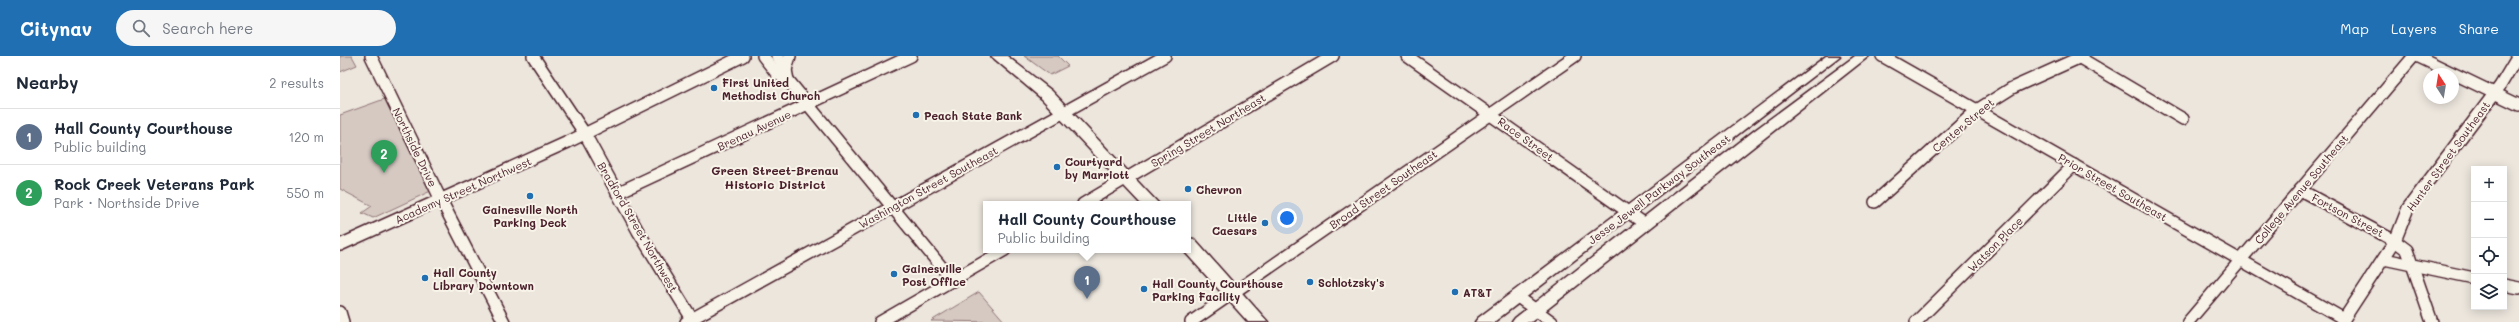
<!DOCTYPE html>
<html lang="en">
<head>
<meta charset="utf-8">
<style>
  :root { --surface:#fff; --page:#f6f6f7; --text:#1f2937; --muted:#747a83; --line:#e0e1e3; --accent:#1f6fb2 }
  body { margin:0; font-family:Mali,sans-serif; background:var(--page); color:var(--text) }
  .controls { position:absolute; right:12px; bottom:12px; display:grid; overflow:hidden; border-radius:0px; box-shadow:0 2px 10px #0003 }
  .controls button { width:36px; height:36px; display:grid; place-items:center; padding:0; border:0; border-bottom:1px solid var(--line); background:var(--surface); color:var(--text); font:20px sans-serif }
  .compass { position:absolute; left:2083px; top:12px; width:36px; height:36px; border-radius:50%; background:var(--surface); box-shadow:0 2px 10px #0003; rotate:348deg }
  .you { position:absolute; left:947px; top:162px; width:14px; height:14px; margin:-10px; border:3px solid #fff; border-radius:50%; background:#1a73e8; box-shadow:0 0 0 6px #1a73e833 }
  .badge { display:grid; place-items:center; width:26px; height:26px; border-radius:50%; background:var(--accent); color:#fff; font-size:13px; font-weight:700 }
  .pin { position:absolute; translate:-50% -33px; filter:drop-shadow(0 1px 2px #0008) }
  .pin::after { content:''; position:absolute; top:21px; width:14px; height:12px; background:inherit; clip-path:polygon(0 0,100% 0,50% 100%) }
  .popup { position:absolute; left:643px; top:145px; width:208px; height:52px; box-sizing:border-box; display:grid; place-content:center; border-radius:0px; background:var(--surface); filter:drop-shadow(0 1px 3px #0005); font-size:13px; white-space:nowrap; color:var(--muted) }
  .popup b { font-size:15px; color:var(--text) }
  .popup::after { content:''; position:absolute; left:50%; top:100%; margin-left:-8px; border:8px solid transparent; border-top-color:var(--surface) }
  .list { margin:0; padding:0; list-style:none }
  h2 { display:flex; justify-content:space-between; align-items:center; height:52px; margin:0; padding:0 16px; font-size:17px }
  h2 small { font-size:13px; font-weight:400; color:var(--muted) }
  .list li { display:grid; grid-template-columns:26px 1fr auto; gap:12px; align-items:center; box-sizing:border-box; height:56px; padding:0 16px; border-top:1px solid var(--line) }
  .list b { display:block; font-size:15px; white-space:nowrap }
  .list p { margin:0; font-size:13px; white-space:nowrap; color:var(--muted) }
  .list em { font-size:13px; font-style:normal; color:var(--muted) }
  .icon { flex:none; width:22px; height:22px; fill:none; stroke:currentColor; stroke-width:2; stroke-linecap:round; stroke-linejoin:round }
  .map { position:relative; flex:none; width:2179px; height:266px; overflow:hidden }
  header { display:flex; align-items:center; gap:24px; box-sizing:border-box; height:56px; padding:0 20px; background:var(--accent); color:#fff }
  header strong { font-size:19px }
  nav { display:flex; gap:22px; margin-inline-start:auto; font-size:14px }
  .search { width:280px; height:36px; background:var(--page); display:flex; align-items:center; gap:10px; box-sizing:border-box; padding:0 14px; border-radius:22px; color:var(--muted); font-size:15px }
  main { display:flex }
  aside { flex:1; background:var(--surface) }
  .map>svg:first-child { display:block }
</style>
</head>
<body>
<header>
<strong>Citynav</strong>
<div class="search"><svg class="icon" aria-label="search" viewBox="0 0 24 24"><circle cx="10" cy="10" r="6"/><path d="M15 15l6 6"/></svg>Search here</div>
<nav><a>Map</a><a>Layers</a><a>Share</a></nav>
</header>
<main>
<aside>
<h2>Nearby<small>2 results</small></h2>
<ul class="list">
<li><span class="badge" style="background:#5c6f8a">1</span><div><b>Hall County Courthouse</b><p>Public building</p></div><em>120 m</em></li>
<li><span class="badge" style="background:#2e9e5b">2</span><div><b>Rock Creek Veterans Park</b><p>Park · Northside Drive</p></div><em>550 m</em></li>
</ul>
</aside>
<div class="map">
<svg width="2179" height="266" viewBox="0 0 2179 266">
  <rect width="100%" height="100%" fill="#ece6dd"/>
  <filter id="ink" filterUnits="userSpaceOnUse"><feTurbulence type="fractalNoise" baseFrequency=".025" numOctaves="2"/><feDisplacementMap in="SourceGraphic" scale="8" xChannelSelector="R" yChannelSelector="G"/><feConvolveMatrix kernelMatrix="1 2 1 2 8 2 1 2 1" color-interpolation-filters="sRGB"/></filter>
  <g filter="url(#ink)">
    <!-- green -->
    <g fill="#d5c9c2" stroke="#907476">
      <polygon points="0,0 12,0 17,9 0,16"/>
      <polygon points="684,0 718,0 728,10 710,19"/>
      <polygon points="50,41 95,133 33,162 22,157 32,150 0,133 0,59"/>
      <polygon points="639,236 665,266 591,265"/>
    </g>
    <g fill="none" stroke-linecap="round" stroke-linejoin="round">
      <defs>
        <g id="minor">
          <polyline points="31,0 101,144 164,266"/>
          <polyline points="193,0 245,78 298,175 354,266"/>
          <polyline points="423,0 437,18 448,24 613,225"/>
          <polyline points="437,0 446,14 448,24"/>
          <polyline points="1067,0 1305,168"/>
          <polyline points="1542,0 2004,263"/>
          <polyline points="2077,0 2179,49"/>
          <polyline points="1740,2 1843,63"/>
          <polyline points="446,14 450,0"/>
          <polyline points="1960,134 2055,185 2067,194 2092,266"/>
          <polyline points="277,137 571,0"/>
          <polyline points="1535,146 1637,54 1672,32 1743,0"/>
          <polyline points="743,148 993,0"/>
          <polyline points="0,189 228,86 403,0"/>
          <polyline points="2044,203 2134,222"/>
          <polyline points="2164,229 2179,232"/>
          <polyline points="1178,241 1212,266"/>
          <polyline points="0,256 3,266"/>
          <polyline points="346,266 825,0"/>
          <polyline points="540,266 665,194"/>
          <polyline points="851,266 1235,0"/>
          <polyline points="1576,266 1734,109"/>
          <polyline points="1848,266 2074,0"/>
          <polyline points="2002,266 2055,185 2068,152 2160,30 2178,0"/>
        </g>
        <g id="major">
          <polygon points="1486,0 1500,0 1154,266 1135,266 1138,262"/>
          <polygon points="1515,0 1529,0 1191,266 1172,266 1175,262 1415,74"/>
        </g>
        <g id="highway">
          <polygon points="651,0 667,0 712,35 819,148 801,148 702,43"/>
          <polygon points="848,182 854,183 928,266 908,266 843,194 848,194"/>
        </g>
      </defs>
      <!-- minor casing -->
      <use href="#minor" stroke="#4a1f2b" stroke-width="14"/>
      <!-- major casing -->
      <use href="#major" stroke="#4a1f2b" stroke-width="3"/>
      <!-- highway casing -->
      <use href="#highway" stroke="#4a1f2b" stroke-width="3"/>
      <!-- minor -->
      <use href="#minor" stroke="#f7f3e8" stroke-width="11"/>
      <!-- major -->
      <use href="#major" fill="#f7f3e8" fill-rule="evenodd"/>
      <!-- highway -->
      <use href="#highway" fill="#f7f3e8" fill-rule="evenodd"/>
    </g>
  </g>
  <!-- markers -->
  <g fill="#1f6fb2" stroke="#f7f3e8" stroke-width="1.5">
    <circle cx="374" cy="32" r="4"/>
    <circle cx="576" cy="59" r="4"/>
    <circle cx="717" cy="111" r="4"/>
    <circle cx="848" cy="133" r="4"/>
    <circle cx="190" cy="140" r="4"/>
    <circle cx="925" cy="167" r="4"/>
    <circle cx="554" cy="218" r="4"/>
    <circle cx="85" cy="222" r="4"/>
    <circle cx="970" cy="226" r="4"/>
    <circle cx="804" cy="233" r="4"/>
    <circle cx="1115" cy="236" r="4"/>
  </g>
  <g text-anchor="middle" dominant-baseline="central" stroke-width="4" stroke-linejoin="round" paint-order="stroke">
    <!-- poi labels -->
    <g font-size="11" font-weight="bold" fill="#4a1f2b" stroke="#f7f3e8" text-anchor="start">
      <text x="382" y="26">First United<tspan x="382" dy="13">Methodist Church</tspan></text>
      <text x="584" y="59">Peach State Bank</text>
      <text x="725" y="105">Courtyard<tspan x="725" dy="13">by Marriott</tspan></text>
      <text x="856" y="133">Chevron</text>
      <text x="190" y="153" text-anchor="middle">Gainesville North<tspan x="190" dy="13">Parking Deck</tspan></text>
      <text x="917" y="161" text-anchor="end">Little<tspan x="917" dy="13">Caesars</tspan></text>
      <text x="562" y="212">Gainesville<tspan x="562" dy="13">Post Office</tspan></text>
      <text x="93" y="216">Hall County<tspan x="93" dy="13">Library Downtown</tspan></text>
      <text x="978" y="226">Schlotzsky's</text>
      <text x="812" y="227">Hall County Courthouse<tspan x="812" dy="13">Parking Facility</tspan></text>
      <text x="1123" y="236">AT&amp;T</text>
    </g>
    <!-- street labels -->
    <g font-size="11" fill="#4a1f2b" stroke="#f7f3e8">
      <text transform="translate(1623 69) rotate(-40)">Center Street</text>
      <text transform="translate(414 74) rotate(-25)">Brenau Avenue</text>
      <text transform="translate(868 74) rotate(-31)">Spring Street Northeast</text>
      <text transform="translate(1186 83) rotate(36)">Race Street</text>
      <text transform="translate(75 91) rotate(64)">Northside Drive</text>
      <text transform="translate(2108 100) rotate(-54)">Hunter Street Southeast</text>
      <text transform="translate(588 131) rotate(-29)">Washington Street Southeast</text>
      <text transform="translate(1773 131) rotate(30)">Prior Street Southeast</text>
      <text transform="translate(1043 133) rotate(-35)">Broad Street Southeast</text>
      <text transform="translate(1319 133) rotate(-37)">Jesse Jewell Parkway Southeast</text>
      <text transform="translate(1961 133) rotate(-50)">College Avenue Southeast</text>
      <text transform="translate(123 134) rotate(-24)">Academy Street Northwest</text>
      <text transform="translate(2008 159) rotate(28)">Fortson Street</text>
      <text transform="translate(298 171) rotate(60)">Bradford Street Northwest</text>
      <text transform="translate(1655 188) rotate(-45)">Watson Place</text>
    </g>
    <!-- neighbourhood labels -->
    <g font-size="12" font-weight="bold" fill="#4a1f2b" stroke="#f7f3e8">
      <text x="435" y="114">Green Street-Brenau<tspan x="435" dy="14">Historic District</tspan></text>
    </g>
  </g>
</svg>
<div class="controls">
<button>+</button>
<button>−</button>
<button><svg class="icon" aria-label="locate" viewBox="0 0 24 24"><circle cx="12" cy="12" r="6"/><path d="M12 2v4M12 18v4M2 12h4M18 12h4"/></svg></button>
<button><svg class="icon" aria-label="layers" viewBox="0 0 24 24"><path d="M12 4l9 5-9 5-9-5zM3 14l9 5 9-5"/></svg></button>
</div>
<svg class="compass" viewBox="-18 -18 36 36"><path d="M0-13l5 13h-10z" fill="#e53935"/><path d="M0 13l5-13h-10z" fill="#747a83"/></svg>
<div class="you"></div>
<div class="pin badge" style="left:747px;top:243px;background:#5c6f8a">1</div>
<div class="popup"><b>Hall County Courthouse</b>Public building</div>
<div class="pin badge" style="left:44px;top:117px;background:#2e9e5b">2</div>
</div>
</main>
</body>
</html>
